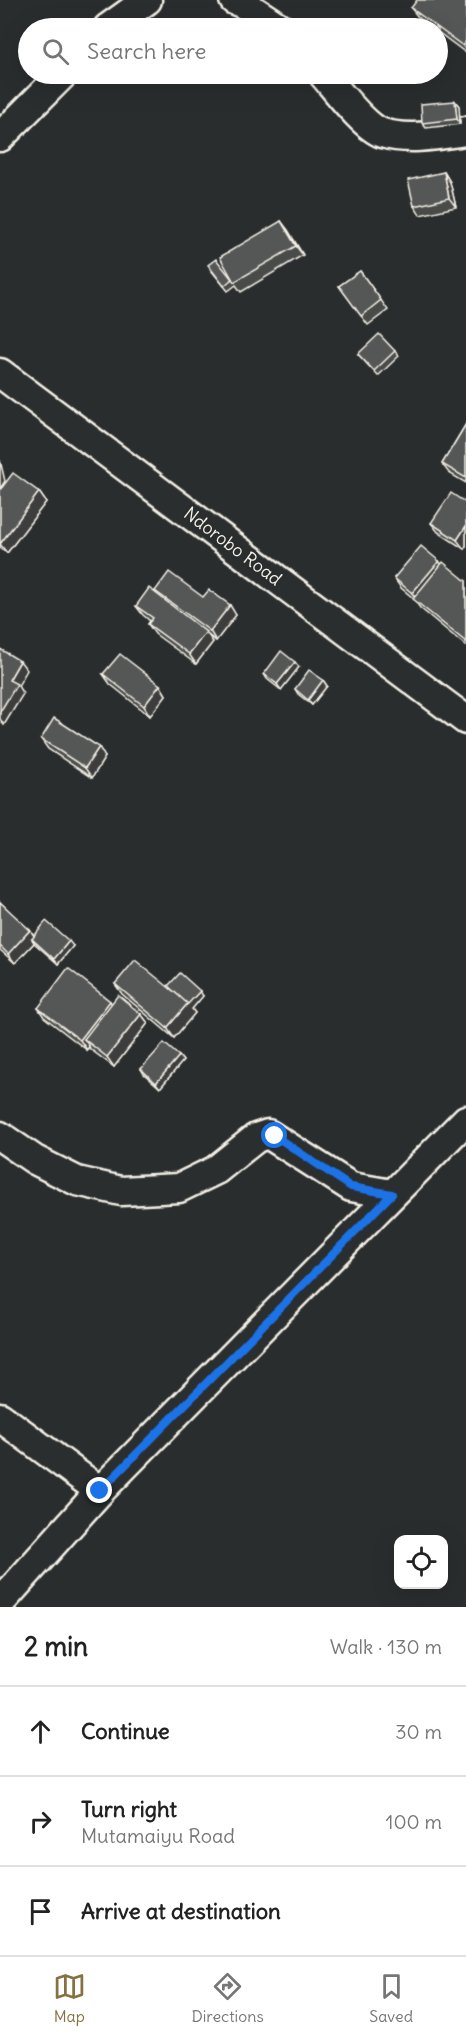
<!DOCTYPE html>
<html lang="en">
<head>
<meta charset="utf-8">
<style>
  :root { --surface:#fff; --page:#f2f2f2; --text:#222; --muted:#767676; --line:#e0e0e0; --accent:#857141 }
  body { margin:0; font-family:Delius,sans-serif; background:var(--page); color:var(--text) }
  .controls { position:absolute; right:18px; bottom:18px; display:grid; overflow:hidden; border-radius:12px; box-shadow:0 6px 24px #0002 }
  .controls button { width:54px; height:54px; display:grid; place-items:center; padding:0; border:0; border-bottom:2px solid var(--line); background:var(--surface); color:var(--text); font:30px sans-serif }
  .stop { position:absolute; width:18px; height:18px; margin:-14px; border:4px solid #1a73e8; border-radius:50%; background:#fff }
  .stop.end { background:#1a73e8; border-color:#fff; box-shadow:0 2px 6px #0008 }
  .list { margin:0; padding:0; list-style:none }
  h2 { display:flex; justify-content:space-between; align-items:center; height:78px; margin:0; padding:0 24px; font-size:26px }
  h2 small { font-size:20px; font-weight:400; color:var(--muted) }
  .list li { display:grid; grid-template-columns:39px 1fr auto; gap:18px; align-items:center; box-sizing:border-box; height:90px; padding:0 24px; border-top:2px solid var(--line) }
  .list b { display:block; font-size:22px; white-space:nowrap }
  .list p { margin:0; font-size:20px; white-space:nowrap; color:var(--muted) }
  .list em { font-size:20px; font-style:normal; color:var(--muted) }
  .icon { flex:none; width:33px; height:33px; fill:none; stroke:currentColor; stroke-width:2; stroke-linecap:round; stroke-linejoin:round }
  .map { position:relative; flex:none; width:466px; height:1607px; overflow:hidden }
  .search { position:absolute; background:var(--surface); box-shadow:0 6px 24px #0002; left:18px; right:18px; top:18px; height:66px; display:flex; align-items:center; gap:15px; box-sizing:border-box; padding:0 21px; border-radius:33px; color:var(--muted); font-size:22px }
  .sheet { height:348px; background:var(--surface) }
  nav { display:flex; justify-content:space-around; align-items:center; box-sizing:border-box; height:84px; border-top:2px solid var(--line); background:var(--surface); font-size:16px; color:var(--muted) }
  nav a { display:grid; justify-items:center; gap:3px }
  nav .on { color:var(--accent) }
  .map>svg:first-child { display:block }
</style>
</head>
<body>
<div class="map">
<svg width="466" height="1607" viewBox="0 0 466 1607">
  <rect width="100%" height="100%" fill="#2a2d2e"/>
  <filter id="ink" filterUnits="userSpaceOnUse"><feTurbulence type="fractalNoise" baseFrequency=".0167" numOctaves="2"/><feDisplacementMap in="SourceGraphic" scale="12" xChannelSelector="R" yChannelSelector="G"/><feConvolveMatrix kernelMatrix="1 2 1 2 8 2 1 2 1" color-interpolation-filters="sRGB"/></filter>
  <g filter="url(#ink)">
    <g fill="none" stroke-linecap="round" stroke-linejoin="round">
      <defs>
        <g id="minor">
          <polyline points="234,0 244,4 280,28"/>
          <polyline points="108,28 147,0"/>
          <path d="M323,74C336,89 364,127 382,133C409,141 439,135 466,131"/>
          <polyline points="0,137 63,74"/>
          <polyline points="0,373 466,720"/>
          <polyline points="0,1136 35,1160 77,1181 121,1191 179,1188 216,1170 256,1138 268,1134 351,1187 392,1194"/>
          <polyline points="0,1417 100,1491"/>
          <polyline points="0,1603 100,1491 466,1120"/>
        </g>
      </defs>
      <!-- minor casing -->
      <use href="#minor" stroke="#f4f1e8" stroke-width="33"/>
      <!-- minor -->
      <use href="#minor" stroke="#2a2d2e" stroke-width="28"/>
    </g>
    <!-- wall -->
    <g fill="#494b4a" stroke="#f4f1e8" stroke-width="1.5">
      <polygon points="466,0 466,53 438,32 438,28 433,28 418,17 411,8"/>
      <polygon points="455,101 459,106 460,124 426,128 422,123"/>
      <polygon points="444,172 450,182 456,207 420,215 414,206"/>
      <polygon points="281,221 303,255 241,292 236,285 228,291 211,270 231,278"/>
      <polygon points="360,271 388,310 368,325 339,286"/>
      <polygon points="395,351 399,356 378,376 358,354"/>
      <polygon points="466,424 466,483 449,473 442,464"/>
      <polygon points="0,490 39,492 46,502 7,553 0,548"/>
      <polygon points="466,503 466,546 464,549 438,532 431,523"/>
      <polygon points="439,561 441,564 466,581 466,646 420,608 413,598 401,588 394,578"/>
      <polygon points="155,591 203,597 236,615 216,641 208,635 213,642 196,664 155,634 148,624 150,621 143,615 136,606 159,597"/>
      <polygon points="299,667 281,690 267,679 264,674"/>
      <polygon points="103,674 160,685 166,695 150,716 110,684"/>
      <polygon points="323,680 327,686 312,705 298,694 295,689"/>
      <polygon points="41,739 105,757 92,778 48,749"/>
      <polygon points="0,902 34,936 73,946 58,964 34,943 15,963 0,950"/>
      <polygon points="115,984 169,987 203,996 192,1009 195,1013 174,1038 122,994"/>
      <polygon points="112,1004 141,1014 148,1023 114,1067 90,1049 89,1046 87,1050 44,1017 38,1008"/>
      <polygon points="179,1056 183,1061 160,1088 144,1074 141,1069"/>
    </g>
    <!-- shaded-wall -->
    <g fill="#3c3d3c" stroke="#f4f1e8" stroke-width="1.5">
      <polygon points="466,41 466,50 463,46"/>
      <polygon points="455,101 459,106 460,124 457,119"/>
      <polygon points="444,172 450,182 456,207 449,198"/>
      <polygon points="281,221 288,230 303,255 296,246"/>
      <polygon points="0,460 5,481 0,489"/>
      <polygon points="39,492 46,502 7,553 0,544"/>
      <polygon points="466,526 466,546 464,549 457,540"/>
      <polygon points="439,561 446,571 419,603 412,593"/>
      <polygon points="230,605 236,615 216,641 210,631"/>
      <polygon points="206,632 213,642 196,664 189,654"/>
      <polygon points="20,661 27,670 18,686 23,694 4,725 0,719 0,712 9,680"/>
      <polygon points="295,662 299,667 281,690 277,684"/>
      <polygon points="323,680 327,686 312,705 308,700"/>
      <polygon points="160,685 166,695 150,716 144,706"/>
      <polygon points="99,747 105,757 92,778 85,768"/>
      <polygon points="30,930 37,940 32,939 34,943 15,963 8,954"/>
      <polygon points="69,941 73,946 58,964 54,959"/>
      <polygon points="200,991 203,996 192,1009 195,1013 174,1038 167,1028 188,1003"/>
      <polygon points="110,1001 116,1011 84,1039 89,1046 87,1050 80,1040"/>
      <polygon points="141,1014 148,1023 114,1067 107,1057"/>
      <polygon points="179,1056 183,1061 160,1088 156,1083"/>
    </g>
    <!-- building -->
    <g fill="#555756" stroke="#f4f1e8" stroke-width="1.5">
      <polygon points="417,0 466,0 466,41 463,46 411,8"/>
      <polygon points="455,101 457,119 422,123 421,104"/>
      <polygon points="444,172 449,198 414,206 408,180"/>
      <polygon points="281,221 296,246 234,282 220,257"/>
      <polygon points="216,259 232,279 224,286 208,265"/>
      <polygon points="360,271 381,300 361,316 339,286"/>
      <polygon points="379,334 395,351 374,371 358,354"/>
      <polygon points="466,424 466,478 442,464"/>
      <polygon points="13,473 39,492 0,544 0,490"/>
      <polygon points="451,493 466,503 466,526 457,540 431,523"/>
      <polygon points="421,546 439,561 412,593 394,578"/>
      <polygon points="443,562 466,581 466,642 413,599"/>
      <polygon points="169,572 203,597 209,590 230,605 210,631 155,591"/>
      <polygon points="149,588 206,632 189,654 148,624 153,618 136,606"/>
      <polygon points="0,649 20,661 9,680 17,684 0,712"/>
      <polygon points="281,651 295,662 277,684 264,674"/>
      <polygon points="120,654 160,685 144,706 103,674"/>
      <polygon points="309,670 323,680 308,700 295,689"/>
      <polygon points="54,718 99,747 85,768 41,739"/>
      <polygon points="0,902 30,930 8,954 0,946"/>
      <polygon points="46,921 69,941 54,959 32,939"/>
      <polygon points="135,960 188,1003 167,1028 115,984"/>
      <polygon points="68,968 110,1001 80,1040 38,1008"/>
      <polygon points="180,973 200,991 188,1004 168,986"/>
      <polygon points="118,995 141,1014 107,1057 84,1039"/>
      <polygon points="164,1043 179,1056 156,1083 141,1069"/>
    </g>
  </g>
  <g fill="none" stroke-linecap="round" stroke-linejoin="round" filter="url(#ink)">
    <!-- route -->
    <polyline stroke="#1a73e8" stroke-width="8" points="100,1491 392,1194 351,1187 275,1136"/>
  </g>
  <g text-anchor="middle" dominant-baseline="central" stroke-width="5" stroke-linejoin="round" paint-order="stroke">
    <!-- street labels -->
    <g font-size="18" fill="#f4f1e8" stroke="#2a2d2e">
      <text transform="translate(233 546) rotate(37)">Ndorobo Road</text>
    </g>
  </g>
</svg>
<div class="controls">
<button><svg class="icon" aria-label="locate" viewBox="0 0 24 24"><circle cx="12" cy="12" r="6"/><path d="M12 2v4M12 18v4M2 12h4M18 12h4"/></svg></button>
</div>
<div class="stop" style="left:275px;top:1136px"></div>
<div class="stop end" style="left:100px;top:1491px"></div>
<div class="search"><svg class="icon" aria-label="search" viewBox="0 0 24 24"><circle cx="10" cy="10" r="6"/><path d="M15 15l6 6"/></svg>Search here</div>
</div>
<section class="sheet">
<h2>2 min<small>Walk · 130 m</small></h2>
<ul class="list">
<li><svg class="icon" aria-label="ahead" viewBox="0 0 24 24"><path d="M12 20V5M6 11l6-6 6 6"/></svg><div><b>Continue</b></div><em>30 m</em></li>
<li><svg class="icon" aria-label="right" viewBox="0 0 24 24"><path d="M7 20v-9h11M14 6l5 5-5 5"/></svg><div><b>Turn right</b><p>Mutamaiyu Road</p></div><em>100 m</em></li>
<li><svg class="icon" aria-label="arrive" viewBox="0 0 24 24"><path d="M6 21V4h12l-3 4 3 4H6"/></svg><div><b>Arrive at destination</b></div></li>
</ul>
</section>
<nav>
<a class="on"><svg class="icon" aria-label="map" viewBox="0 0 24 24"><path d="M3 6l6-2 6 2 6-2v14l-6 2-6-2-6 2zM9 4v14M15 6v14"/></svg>Map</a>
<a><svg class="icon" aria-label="directions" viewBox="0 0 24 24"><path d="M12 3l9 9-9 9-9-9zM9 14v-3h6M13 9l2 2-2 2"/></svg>Directions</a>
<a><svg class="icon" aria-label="saved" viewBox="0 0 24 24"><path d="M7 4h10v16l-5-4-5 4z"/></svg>Saved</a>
</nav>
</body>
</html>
